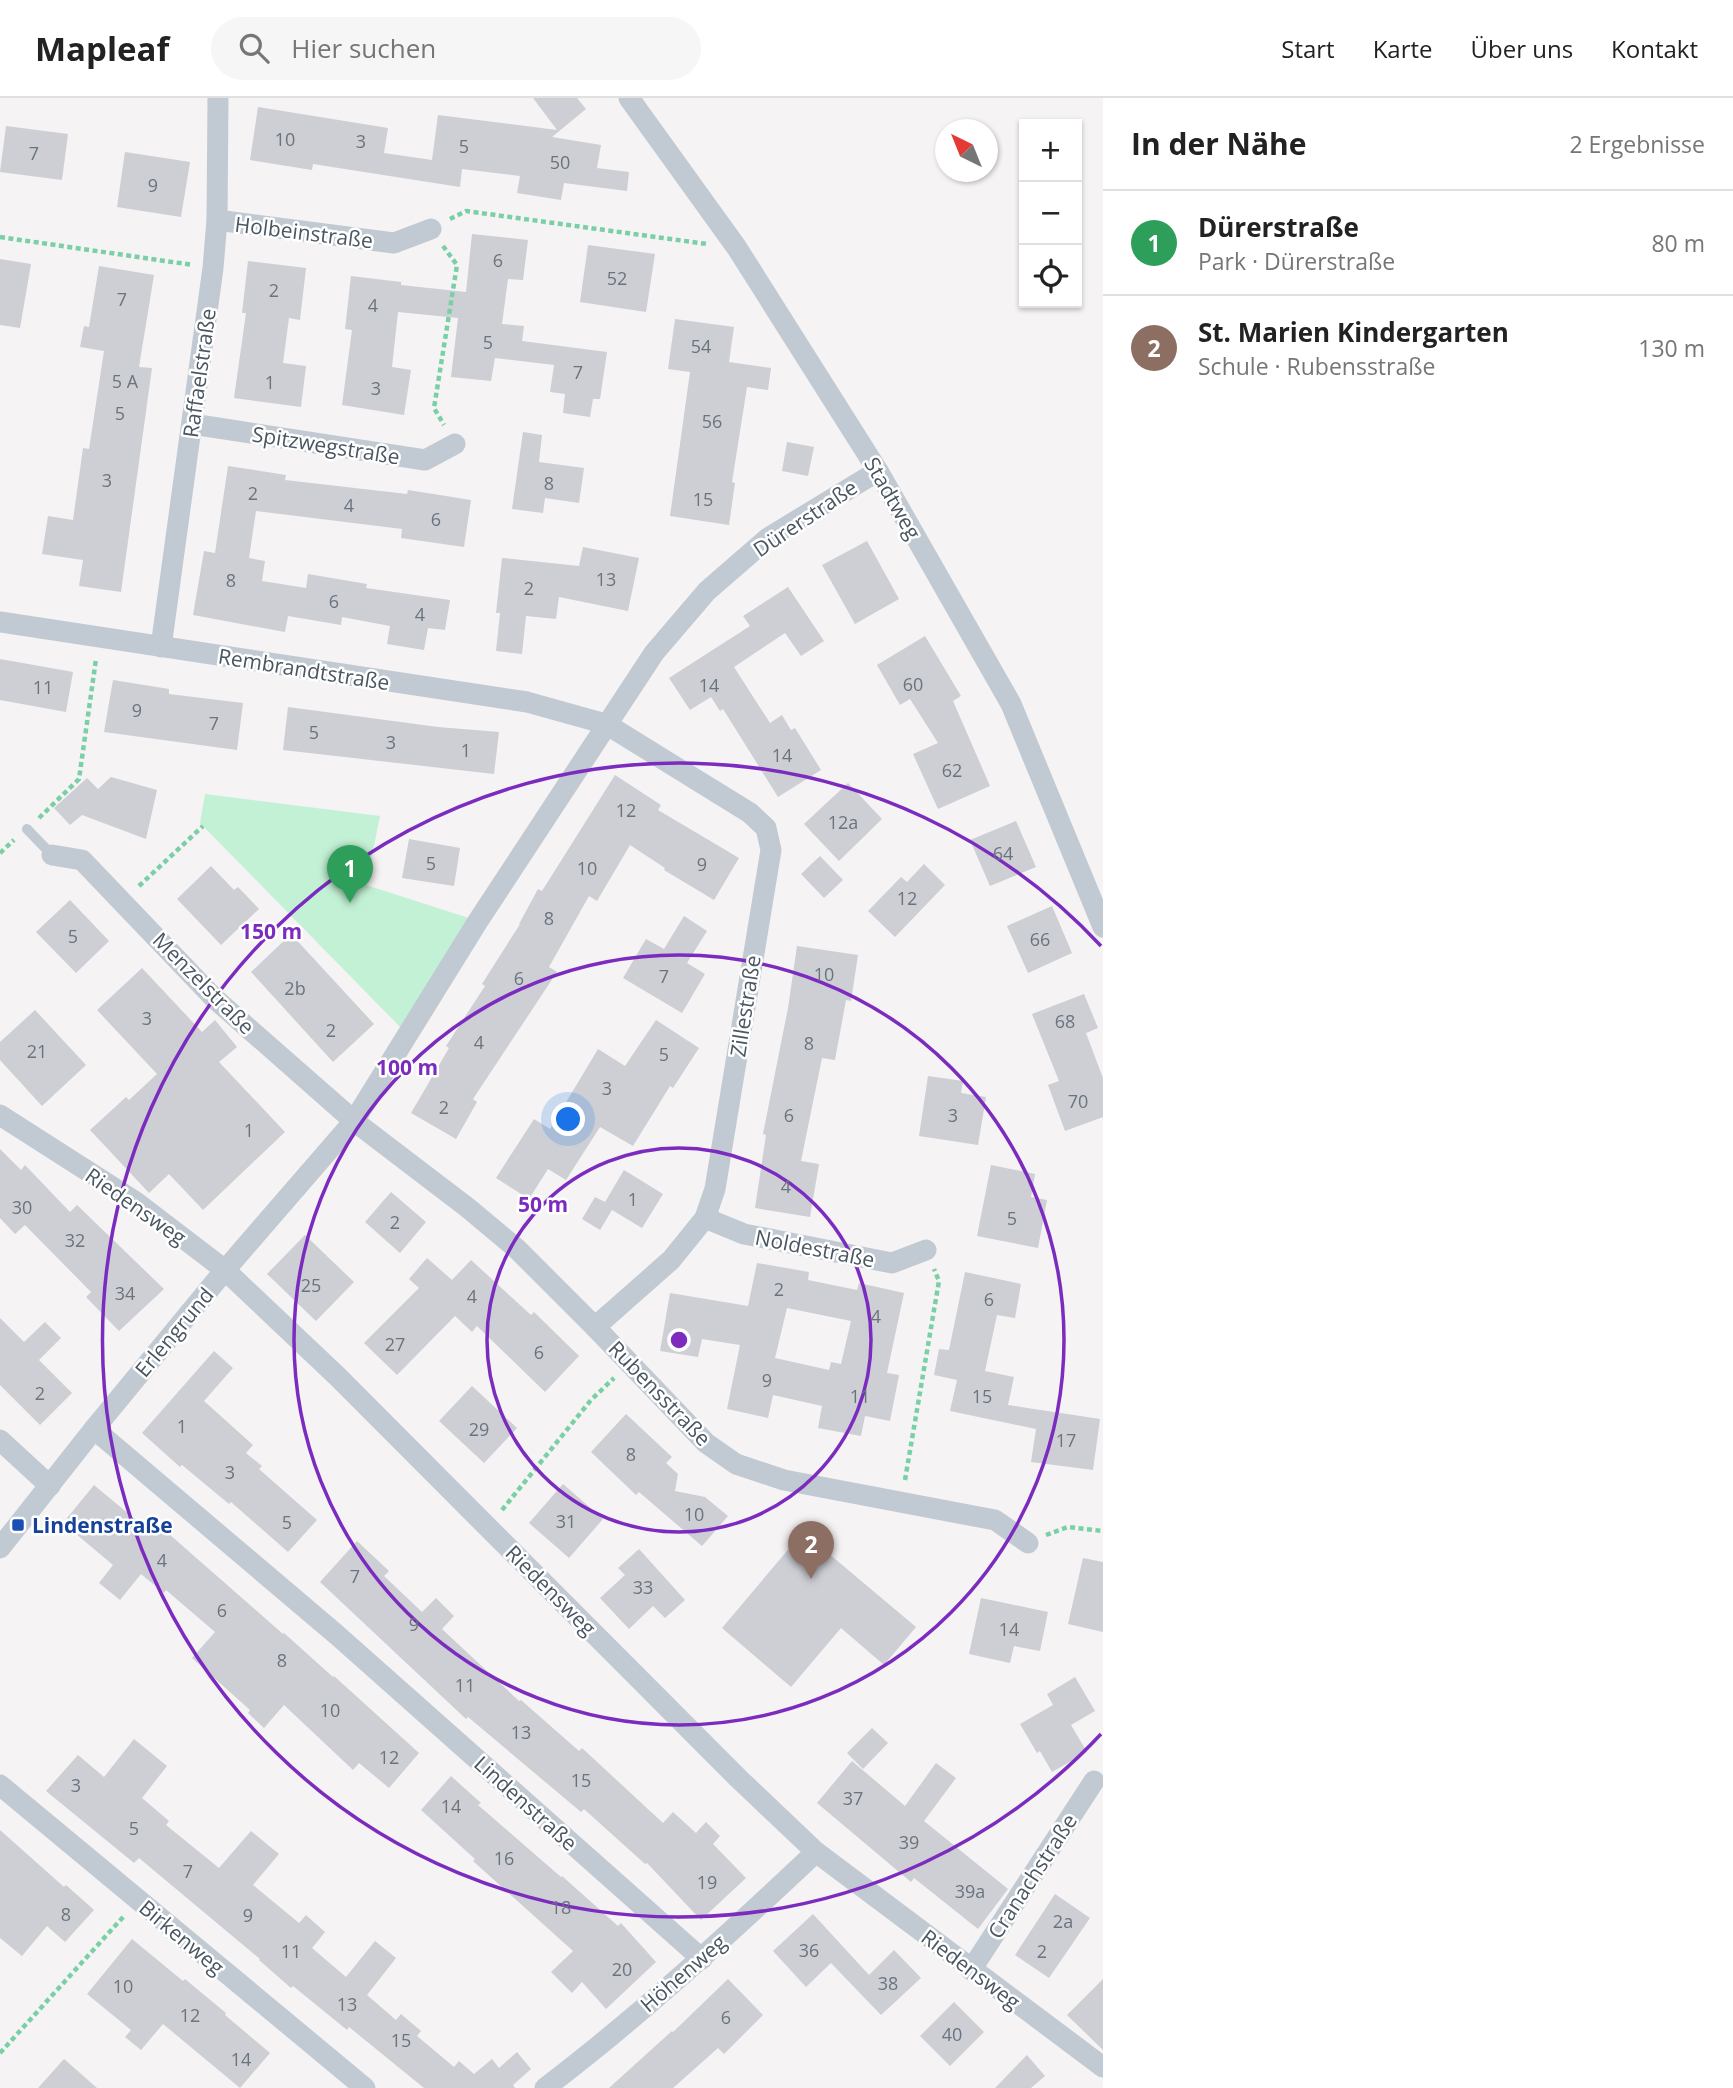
<!DOCTYPE html>
<html lang="de">
<head>
<meta charset="utf-8">
<style>
  :root { --surface:#fff; --page:#f6f6f6; --text:#222; --muted:#767676; --line:#e0e0e0; --accent:#b45309 }
  body { margin:0; font-family:"Open Sans",sans-serif; background:var(--page); color:var(--text) }
  .controls { position:absolute; right:21px; top:21px; display:grid; overflow:hidden; border-radius:0px; box-shadow:0 2px 5px #0004 }
  .controls button { width:63px; height:63px; display:grid; place-items:center; padding:0; border:0; border-bottom:2px solid var(--line); background:var(--surface); color:var(--text); font:35px sans-serif }
  .compass { position:absolute; left:935px; top:21px; width:63px; height:63px; border-radius:50%; background:var(--surface); box-shadow:0 2px 5px #0004; rotate:317deg }
  .you { position:absolute; left:569px; top:1022px; width:24px; height:24px; margin:-18px; border:5px solid #fff; border-radius:50%; background:#1a73e8; box-shadow:0 0 0 10px #1a73e833 }
  .badge { display:grid; place-items:center; width:46px; height:46px; border-radius:50%; background:var(--accent); color:#fff; font-size:23px; font-weight:700 }
  .pin { position:absolute; translate:-50% -58px; filter:drop-shadow(0 2px 4px #0008) }
  .pin::after { content:''; position:absolute; top:37px; width:24px; height:21px; background:inherit; clip-path:polygon(0 0,100% 0,50% 100%) }
  .list { margin:0; padding:0; list-style:none }
  h2 { display:flex; justify-content:space-between; align-items:center; height:91px; margin:0; padding:0 28px; font-size:30px }
  h2 small { font-size:23px; font-weight:400; color:var(--muted) }
  .list li { display:grid; grid-template-columns:46px 1fr auto; gap:21px; align-items:center; box-sizing:border-box; height:105px; padding:0 28px; border-top:2px solid var(--line) }
  .list b { display:block; font-size:26px; white-space:nowrap }
  .list p { margin:0; font-size:23px; white-space:nowrap; color:var(--muted) }
  .list em { font-size:23px; font-style:normal; color:var(--muted) }
  .icon { flex:none; width:38px; height:38px; fill:none; stroke:currentColor; stroke-width:2; stroke-linecap:round; stroke-linejoin:round }
  .map { position:relative; flex:none; width:1103px; height:1990px; overflow:hidden }
  header { display:flex; align-items:center; gap:42px; box-sizing:border-box; height:98px; padding:0 35px; background:var(--surface); border-bottom:2px solid var(--line) }
  header strong { font-size:33px }
  nav { display:flex; gap:38px; margin-inline-start:auto; font-size:24px }
  .search { width:490px; height:63px; background:var(--page); display:flex; align-items:center; gap:18px; box-sizing:border-box; padding:0 24px; border-radius:38px; color:var(--muted); font-size:26px }
  main { display:flex }
  aside { flex:1; background:var(--surface) }
  .map>svg:first-child { display:block }
</style>
</head>
<body>
<header>
<strong>Mapleaf</strong>
<div class="search"><svg class="icon" aria-label="search" viewBox="0 0 24 24"><circle cx="10" cy="10" r="6"/><path d="M15 15l6 6"/></svg>Hier suchen</div>
<nav><a>Start</a><a>Karte</a><a>Über uns</a><a>Kontakt</a></nav>
</header>
<main>
<div class="map">
<svg width="1103" height="1990" viewBox="0 0 1103 1990">
  <rect width="100%" height="100%" fill="#f5f3f3"/>
  <!-- green -->
  <polygon fill="#c3f1d5" points="205,696 380,718 366,787 478,823 406,935 200,725"/>
  <!-- building -->
  <g fill="#cdcfd5" fill-rule="evenodd">
    <polygon points="533,0 577,0 586,11 552,39 601,47 597,70 629,74 627,93 564,85 561,102 517,95 520,78 462,71 460,89 313,66 312,72 250,62 258,9 388,30 384,55 432,62 438,17 557,32"/>
    <polygon points="6,28 68,36 62,82 0,74"/>
    <polygon points="125,54 190,64 181,119 117,109"/>
    <polygon points="472,136 528,142 523,182 508,181 502,226 524,228 522,243 607,254 600,301 593,301 590,319 563,315 565,296 550,294 554,267 495,260 491,283 451,279 458,220 398,214 392,269 411,272 404,317 342,307 352,232 345,231 351,178 401,184 401,187 466,194"/>
    <polygon points="588,147 655,156 646,214 580,204"/>
    <polygon points="0,161 31,166 20,230 0,227"/>
    <polygon points="248,163 306,170 300,222 289,220 283,265 306,268 301,309 234,300 246,215 242,215"/>
    <polygon points="99,168 154,177 139,269 152,270 121,494 79,488 83,462 42,456 48,418 73,422 83,350 89,351 104,253 80,249 84,228 89,229"/>
    <polygon points="675,221 734,229 729,264 771,270 768,292 747,289 732,384 735,385 729,427 670,418 690,274 668,271"/>
    <polygon points="523,334 542,337 539,364 584,370 579,405 545,400 543,415 512,411"/>
    <polygon points="787,344 814,349 808,378 782,373"/>
    <polygon points="228,368 286,377 285,382 407,396 408,392 471,402 464,449 401,440 402,431 256,413 249,460 265,463 262,483 306,490 308,476 367,486 366,490 450,502 445,532 428,530 424,552 387,546 390,528 342,519 341,527 288,518 285,534 193,517 204,453 215,455"/>
    <polygon points="867,443 899,501 855,526 822,467"/>
    <polygon points="583,449 639,460 628,513 559,499 556,521 526,518 522,556 496,553 500,515 496,515 502,460 579,468"/>
    <polygon points="788,489 824,543 801,558 785,535 734,569 770,625 782,617 791,632 795,630 821,672 778,699 723,611 720,613 711,599 690,612 669,580 750,528 743,518"/>
    <polygon points="925,538 961,598 953,603 990,688 938,711 913,656 938,645 910,601 900,607 877,567"/>
    <polygon points="0,561 73,574 66,614 0,602"/>
    <polygon points="113,582 169,591 169,596 243,605 237,652 104,634"/>
    <polygon points="288,609 438,629 499,634 494,676 283,652"/>
    <polygon points="615,677 661,707 658,712 739,760 714,802 664,772 665,770 630,747 597,803 589,798 549,869 557,874 473,1001 477,1004 456,1041 411,1015 449,950 446,948 485,888 482,886 520,826 519,826 538,791 542,793"/>
    <polygon points="111,679 157,692 146,741 82,717 70,727 54,710 87,680 98,691"/>
    <polygon points="848,685 882,721 839,763 804,726"/>
    <polygon points="1016,723 1036,769 990,788 970,742"/>
    <polygon points="409,741 460,750 454,788 402,780"/>
    <polygon points="820,758 843,782 824,800 801,776"/>
    <polygon points="924,766 945,787 895,839 868,813 901,779 907,784"/>
    <polygon points="211,768 234,792 238,789 259,811 221,847 177,801"/>
    <polygon points="70,802 109,843 76,875 36,834"/>
    <polygon points="1052,808 1072,855 1028,875 1007,828"/>
    <polygon points="684,818 707,833 687,865 705,876 682,915 623,880 646,841 664,851"/>
    <polygon points="291,836 374,926 333,964 251,874"/>
    <polygon points="797,848 858,857 851,903 846,902 835,962 822,960 801,1063 819,1066 810,1119 755,1110 766,1037 763,1036 788,910"/>
    <polygon points="142,870 202,934 215,922 237,949 219,964 285,1034 203,1112 169,1076 149,1095 90,1032 126,999 129,1002 157,976 97,912"/>
    <polygon points="1084,896 1098,930 1086,935 1103,980 1103,1019 1065,1033 1048,987 1059,983 1032,916"/>
    <polygon points="35,912 86,967 42,1008 0,962 0,944"/>
    <polygon points="656,922 699,950 673,990 670,988 633,1048 600,1029 566,1082 548,1071 529,1101 496,1080 534,1021 550,1031 598,951 625,968"/>
    <polygon points="928,978 963,983 961,995 986,999 978,1047 919,1038"/>
    <polygon points="0,1051 21,1072 25,1067 70,1114 77,1107 164,1191 119,1233 86,1199 91,1194 25,1127 15,1136 0,1120"/>
    <polygon points="991,1067 1035,1076 1031,1099 1047,1102 1038,1150 977,1138"/>
    <polygon points="624,1072 663,1096 642,1130 612,1112 600,1132 582,1121 595,1099 605,1104"/>
    <polygon points="391,1094 426,1124 400,1155 365,1124"/>
    <polygon points="305,1137 354,1184 316,1223 267,1176"/>
    <polygon points="427,1160 452,1182 471,1162 531,1217 534,1214 579,1258 545,1294 477,1228 472,1234 455,1218 397,1277 364,1245 419,1190 409,1181"/>
    <path d="M757,1165L809,1174L808,1182L857,1192L859,1185L904,1195L887,1275L899,1277L890,1323L865,1318L861,1338L818,1330L822,1308L773,1297L768,1320L727,1311L740,1247L702,1241L698,1259L660,1253L670,1195L748,1208ZM787,1210L851,1223L841,1266L831,1264L829,1272L775,1260Z"/>
    <polygon points="965,1174 1021,1186 1015,1220 997,1217 985,1273 1014,1279 1008,1307 1100,1321 1093,1372 1031,1364 1036,1331 950,1313 957,1282 934,1277 939,1251 949,1252"/>
    <polygon points="0,1220 24,1244 45,1224 61,1240 39,1262 72,1295 40,1327 0,1287"/>
    <polygon points="214,1253 233,1270 204,1303 253,1347 246,1355 262,1368 259,1371 317,1422 288,1454 231,1404 229,1406 182,1367 180,1369 142,1335"/>
    <polygon points="472,1288 517,1330 484,1365 439,1323"/>
    <polygon points="626,1316 672,1359 666,1365 678,1376 675,1393 705,1399 728,1418 702,1448 639,1394 636,1397 591,1354"/>
    <polygon points="563,1386 603,1421 569,1460 529,1425"/>
    <polygon points="94,1387 154,1437 161,1429 283,1536 284,1535 333,1579 334,1578 419,1655 389,1690 359,1665 353,1672 284,1607 264,1630 248,1615 250,1612 192,1560 215,1534 166,1492 164,1495 141,1476 120,1502 99,1485 113,1467 63,1425"/>
    <polygon points="803,1434 916,1529 884,1567 841,1530 791,1589 722,1530"/>
    <polygon points="357,1443 389,1473 384,1478 422,1514 436,1500 454,1518 442,1531 519,1603 521,1602 579,1653 582,1650 663,1725 673,1714 696,1735 706,1724 720,1738 713,1746 746,1780 701,1822 647,1765 645,1766 584,1711 581,1714 468,1619 466,1621 320,1484"/>
    <polygon points="639,1451 685,1502 665,1520 653,1508 629,1531 600,1500 625,1477 618,1470"/>
    <polygon points="1083,1460 1103,1464 1103,1534 1068,1526"/>
    <polygon points="981,1500 1048,1514 1040,1553 1014,1548 1010,1565 969,1556"/>
    <polygon points="1075,1579 1095,1613 1071,1627 1087,1654 1052,1674 1040,1653 1037,1655 1020,1626 1053,1607 1047,1596"/>
    <polygon points="872,1630 888,1645 863,1671 847,1655"/>
    <polygon points="134,1641 167,1668 142,1700 169,1723 166,1727 219,1770 251,1733 279,1756 253,1787 299,1825 306,1817 325,1834 312,1850 346,1879 375,1843 396,1860 367,1897 396,1922 401,1916 421,1933 417,1938 454,1969 459,1963 474,1976 492,1961 499,1970 517,1954 531,1971 513,1987 515,1990 424,1990 349,1929 347,1932 293,1888 291,1890 259,1862 260,1861 139,1760 134,1765 46,1693 78,1657 104,1679"/>
    <polygon points="852,1663 905,1708 936,1665 956,1680 924,1723 1008,1791 978,1831 914,1780 911,1784 817,1705"/>
    <polygon points="451,1678 481,1705 478,1707 561,1779 562,1778 618,1828 621,1825 656,1864 606,1911 582,1884 572,1895 551,1874 573,1853 473,1763 475,1761 421,1712"/>
    <polygon points="0,1732 64,1789 66,1787 94,1812 65,1844 47,1828 22,1858 0,1840"/>
    <polygon points="1055,1796 1090,1820 1049,1880 1015,1857"/>
    <polygon points="813,1816 869,1877 894,1852 921,1880 881,1917 831,1865 806,1889 773,1853"/>
    <polygon points="132,1841 183,1883 185,1881 226,1915 225,1917 270,1955 240,1990 163,1926 141,1952 125,1939 131,1932 87,1896"/>
    <polygon points="728,1881 763,1917 724,1956 718,1950 673,1990 609,1990 672,1933 673,1934"/>
    <polygon points="1103,1881 1103,1952 1067,1917"/>
    <polygon points="954,1904 984,1934 950,1968 920,1938"/>
    <polygon points="1027,1957 1045,1978 1031,1990 995,1990"/>
    <polygon points="64,1961 97,1990 38,1990"/>
  </g>
  <g fill="none" stroke-linecap="round" stroke-linejoin="round">
    <!-- path -->
    <g stroke="#7ad0a6" stroke-width="4.5" stroke-dasharray="5 3.5" stroke-linecap="butt">
      <polyline points="450,121 466,113 707,146"/>
      <polyline points="0,139 193,167"/>
      <polyline points="443,148 457,167 434,310 444,327"/>
      <polyline points="39,720 79,681 96,561"/>
      <polyline points="0,755 14,742"/>
      <polyline points="139,788 203,728"/>
      <polyline points="905,1382 939,1183 934,1171"/>
      <polyline points="502,1412 591,1302 614,1280"/>
      <polyline points="1046,1437 1068,1429 1103,1433"/>
      <polyline points="0,1955 124,1818"/>
    </g>
    <!-- lane -->
    <polyline stroke="#c1cad2" stroke-width="10" points="27,731 52,757"/>
    <!-- street -->
    <g stroke="#c1cad2" stroke-width="21">
      <polyline points="629,0 737,150 878,373 1011,606 1103,829"/>
      <polyline points="217,122 394,145 431,131"/>
      <polyline points="192,326 425,362 455,346"/>
      <polyline points="0,524 527,604 606,626 750,715 766,730 771,752 715,1091 705,1120 671,1162 595,1229"/>
      <polyline points="161,549 213,170 217,122 218,0"/>
      <polyline points="52,757 82,762 214,900 354,1023 468,1110 517,1151 595,1229 706,1345 736,1366 784,1382 995,1422 1028,1445"/>
      <polyline points="0,1017 136,1104 225,1172 337,1278 738,1680 816,1754 1103,1969"/>
      <polyline points="705,1120 744,1136 892,1165 926,1152"/>
      <polyline points="94,1331 337,1537 702,1861"/>
      <polyline points="0,1342 50,1388"/>
      <polyline points="0,1450 94,1331 225,1172 354,1023 478,823 654,555 707,493 768,440 878,373"/>
      <polyline points="0,1687 365,1990"/>
      <polyline points="971,1872 1094,1683"/>
      <path d="M545,1990C641,1917 729,1836 816,1754"/>
    </g>
  </g>
  <!-- distance rings -->
  <g fill="none" stroke="#7b2cbf" stroke-width="3.5">
    <circle cx="679" cy="1242" r="192"/>
    <circle cx="679" cy="1242" r="385"/>
    <path d="M1101 1636A577 577 0 1 1 1101 848"/>
  </g>
  <!-- markers -->
  <rect fill="#1a4fb4" stroke="#fff" stroke-width="2.5" x="11" y="1420" width="14" height="14" rx="3.5"/>
  <g text-anchor="middle" dominant-baseline="central" stroke-width="5" stroke-linejoin="round" paint-order="stroke">
    <!-- number labels -->
    <g font-size="18" fill="#6b747e">
      <text x="285" y="41">10</text>
      <text x="361" y="43">3</text>
      <text x="464" y="48">5</text>
      <text x="34" y="55">7</text>
      <text x="560" y="64">50</text>
      <text x="153" y="87">9</text>
      <text x="498" y="162">6</text>
      <text x="617" y="180">52</text>
      <text x="274" y="192">2</text>
      <text x="122" y="201">7</text>
      <text x="373" y="207">4</text>
      <text x="488" y="244">5</text>
      <text x="701" y="248">54</text>
      <text x="578" y="274">7</text>
      <text x="125" y="283">5 A</text>
      <text x="270" y="284">1</text>
      <text x="376" y="290">3</text>
      <text x="120" y="315">5</text>
      <text x="712" y="323">56</text>
      <text x="107" y="382">3</text>
      <text x="549" y="385">8</text>
      <text x="253" y="395">2</text>
      <text x="703" y="401">15</text>
      <text x="349" y="407">4</text>
      <text x="436" y="421">6</text>
      <text x="606" y="481">13</text>
      <text x="231" y="482">8</text>
      <text x="529" y="490">2</text>
      <text x="334" y="503">6</text>
      <text x="420" y="516">4</text>
      <text x="913" y="586">60</text>
      <text x="709" y="587">14</text>
      <text x="43" y="589">11</text>
      <text x="137" y="612">9</text>
      <text x="214" y="625">7</text>
      <text x="314" y="634">5</text>
      <text x="391" y="644">3</text>
      <text x="466" y="652">1</text>
      <text x="782" y="657">14</text>
      <text x="952" y="672">62</text>
      <text x="626" y="712">12</text>
      <text x="843" y="724">12a</text>
      <text x="1003" y="755">64</text>
      <text x="431" y="765">5</text>
      <text x="702" y="766">9</text>
      <text x="587" y="770">10</text>
      <text x="907" y="800">12</text>
      <text x="549" y="820">8</text>
      <text x="73" y="838">5</text>
      <text x="1040" y="841">66</text>
      <text x="824" y="876">10</text>
      <text x="664" y="878">7</text>
      <text x="519" y="880">6</text>
      <text x="295" y="890">2b</text>
      <text x="147" y="920">3</text>
      <text x="1065" y="923">68</text>
      <text x="331" y="932">2</text>
      <text x="479" y="944">4</text>
      <text x="809" y="945">8</text>
      <text x="37" y="953">21</text>
      <text x="664" y="956">5</text>
      <text x="607" y="990">3</text>
      <text x="1078" y="1003">70</text>
      <text x="444" y="1009">2</text>
      <text x="789" y="1017">6</text>
      <text x="953" y="1017">3</text>
      <text x="249" y="1032">1</text>
      <text x="786" y="1088">4</text>
      <text x="633" y="1101">1</text>
      <text x="22" y="1109">30</text>
      <text x="1012" y="1120">5</text>
      <text x="395" y="1124">2</text>
      <text x="75" y="1142">32</text>
      <text x="311" y="1187">25</text>
      <text x="779" y="1191">2</text>
      <text x="125" y="1195">34</text>
      <text x="472" y="1198">4</text>
      <text x="989" y="1201">6</text>
      <text x="876" y="1218">4</text>
      <text x="395" y="1246">27</text>
      <text x="539" y="1254">6</text>
      <text x="767" y="1282">9</text>
      <text x="40" y="1295">2</text>
      <text x="860" y="1298">11</text>
      <text x="982" y="1298">15</text>
      <text x="182" y="1328">1</text>
      <text x="479" y="1331">29</text>
      <text x="1066" y="1342">17</text>
      <text x="631" y="1356">8</text>
      <text x="230" y="1374">3</text>
      <text x="694" y="1416">10</text>
      <text x="566" y="1423">31</text>
      <text x="287" y="1424">5</text>
      <text x="162" y="1462">4</text>
      <text x="355" y="1478">7</text>
      <text x="643" y="1489">33</text>
      <text x="222" y="1512">6</text>
      <text x="414" y="1526">9</text>
      <text x="1009" y="1531">14</text>
      <text x="282" y="1562">8</text>
      <text x="465" y="1587">11</text>
      <text x="330" y="1612">10</text>
      <text x="521" y="1634">13</text>
      <text x="389" y="1659">12</text>
      <text x="581" y="1682">15</text>
      <text x="76" y="1687">3</text>
      <text x="853" y="1700">37</text>
      <text x="451" y="1708">14</text>
      <text x="134" y="1730">5</text>
      <text x="909" y="1744">39</text>
      <text x="504" y="1760">16</text>
      <text x="188" y="1773">7</text>
      <text x="707" y="1784">19</text>
      <text x="970" y="1793">39a</text>
      <text x="561" y="1809">18</text>
      <text x="66" y="1816">8</text>
      <text x="248" y="1817">9</text>
      <text x="1063" y="1823">2a</text>
      <text x="809" y="1852">36</text>
      <text x="291" y="1853">11</text>
      <text x="1042" y="1853">2</text>
      <text x="622" y="1871">20</text>
      <text x="888" y="1885">38</text>
      <text x="123" y="1888">10</text>
      <text x="347" y="1906">13</text>
      <text x="190" y="1917">12</text>
      <text x="726" y="1919">6</text>
      <text x="952" y="1936">40</text>
      <text x="401" y="1942">15</text>
      <text x="241" y="1961">14</text>
    </g>
    <!-- street labels -->
    <g font-size="21" fill="#4a5661" stroke="#fff">
      <text transform="translate(304 134) rotate(7)">Holbeinstraße</text>
      <text transform="translate(199 275) rotate(-82)">Raffaelstraße</text>
      <text transform="translate(326 347) rotate(9)">Spitzwegstraße</text>
      <text transform="translate(893 400) rotate(60)">Stadtweg</text>
      <text transform="translate(805 420) rotate(-34)">Dürerstraße</text>
      <text transform="translate(304 571) rotate(9)">Rembrandtstraße</text>
      <text transform="translate(204 885) rotate(45)">Menzelstraße</text>
      <text transform="translate(745 908) rotate(-81)">Zillestraße</text>
      <text transform="translate(136 1108) rotate(35)">Riedensweg</text>
      <text transform="translate(815 1150) rotate(11)">Noldestraße</text>
      <text transform="translate(174 1234) rotate(-50)">Erlengrund</text>
      <text transform="translate(660 1295) rotate(46)">Rubensstraße</text>
      <text transform="translate(551 1492) rotate(45)">Riedensweg</text>
      <text transform="translate(526 1705) rotate(42)">Lindenstraße</text>
      <text transform="translate(1032 1778) rotate(-57)">Cranachstraße</text>
      <text transform="translate(182 1839) rotate(40)">Birkenweg</text>
      <text transform="translate(971 1871) rotate(37)">Riedensweg</text>
      <text transform="translate(683 1875) rotate(-41)">Höhenweg</text>
    </g>
    <!-- transit labels -->
    <g font-size="21" font-weight="bold" fill="#164399" stroke="#fff" text-anchor="start">
      <text x="32" y="1427">Lindenstraße</text>
    </g>
  </g>
  <circle cx="679" cy="1242" r="10" fill="#7b2cbf" stroke="#fff" stroke-width="3.5"/>
  <g font-size="21" text-anchor="middle" font-weight="bold" fill="#7b2cbf" stroke="#fff" stroke-width="5" stroke-linejoin="round" paint-order="stroke">
    <text x="271" y="841">150 m</text>
    <text x="407" y="977">100 m</text>
    <text x="543" y="1114">50 m</text>
  </g>
</svg>
<div class="controls">
<button>+</button>
<button>−</button>
<button><svg class="icon" aria-label="locate" viewBox="0 0 24 24"><circle cx="12" cy="12" r="6"/><path d="M12 2v4M12 18v4M2 12h4M18 12h4"/></svg></button>
</div>
<svg class="compass" viewBox="-18 -18 36 36"><path d="M0-13l5 13h-10z" fill="#e53935"/><path d="M0 13l5-13h-10z" fill="#767676"/></svg>
<div class="you"></div>
<div class="pin badge" style="left:350px;top:805px;background:#2e9e5b">1</div>
<div class="pin badge" style="left:811px;top:1481px;background:#8d6e63">2</div>
</div>
<aside>
<h2>In der Nähe<small>2 Ergebnisse</small></h2>
<ul class="list">
<li><span class="badge" style="background:#2e9e5b">1</span><div><b>Dürerstraße</b><p>Park · Dürerstraße</p></div><em>80 m</em></li>
<li><span class="badge" style="background:#8d6e63">2</span><div><b>St. Marien Kindergarten</b><p>Schule · Rubensstraße</p></div><em>130 m</em></li>
</ul>
</aside>
</main>
</body>
</html>
